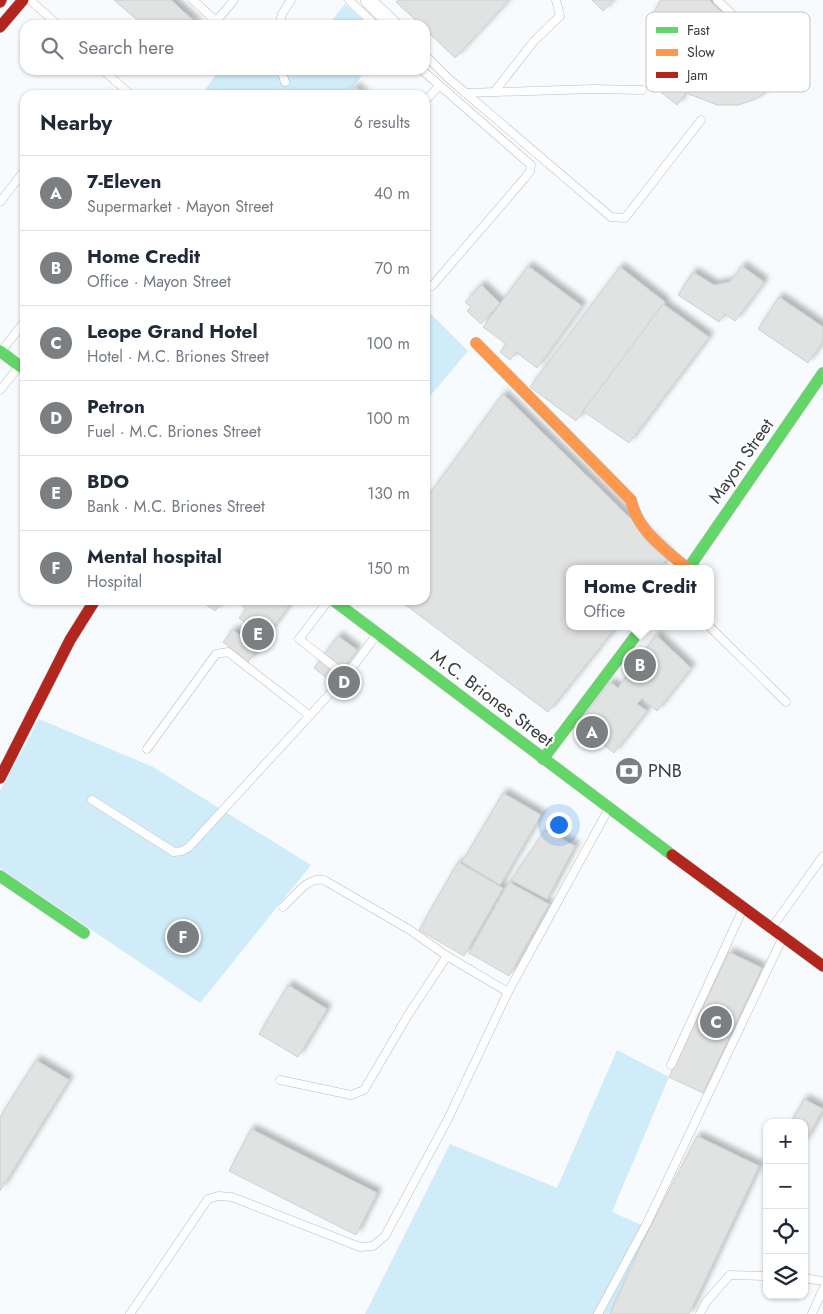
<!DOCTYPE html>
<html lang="en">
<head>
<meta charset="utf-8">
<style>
  :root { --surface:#fff; --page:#f2f2f3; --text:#1f2937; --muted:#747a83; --line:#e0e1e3; --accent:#7c7f81 }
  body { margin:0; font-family:Jost,sans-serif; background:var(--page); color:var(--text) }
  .controls { position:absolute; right:15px; bottom:15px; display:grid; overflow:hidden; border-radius:10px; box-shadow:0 1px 4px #0004 }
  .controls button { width:45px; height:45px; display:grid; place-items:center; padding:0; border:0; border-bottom:1px solid var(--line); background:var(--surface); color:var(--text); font:25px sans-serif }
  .you { position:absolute; left:558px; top:824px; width:18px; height:18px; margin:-12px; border:4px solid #fff; border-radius:50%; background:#1a73e8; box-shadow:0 0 0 8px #1a73e833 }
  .badge { display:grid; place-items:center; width:32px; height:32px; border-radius:50%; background:var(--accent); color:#fff; font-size:16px; font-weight:700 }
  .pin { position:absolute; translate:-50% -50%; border:2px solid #fff; box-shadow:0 1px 5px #0006 }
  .popup { position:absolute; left:566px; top:565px; width:148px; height:65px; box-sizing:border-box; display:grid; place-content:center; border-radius:10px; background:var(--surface); filter:drop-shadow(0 1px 4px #0005); font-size:16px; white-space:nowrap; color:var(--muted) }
  .popup b { font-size:19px; color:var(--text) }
  .popup::after { content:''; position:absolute; left:50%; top:100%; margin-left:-10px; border:10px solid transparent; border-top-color:var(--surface) }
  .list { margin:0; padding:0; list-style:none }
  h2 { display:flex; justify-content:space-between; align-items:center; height:65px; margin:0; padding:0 20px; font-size:21px }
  h2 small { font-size:16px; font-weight:400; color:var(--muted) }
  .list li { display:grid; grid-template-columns:32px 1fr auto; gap:15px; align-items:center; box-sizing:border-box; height:75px; padding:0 20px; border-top:1px solid var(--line) }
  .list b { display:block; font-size:19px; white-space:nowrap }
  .list p { margin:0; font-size:16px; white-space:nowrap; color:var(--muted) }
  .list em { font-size:16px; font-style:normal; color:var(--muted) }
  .icon { flex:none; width:28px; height:28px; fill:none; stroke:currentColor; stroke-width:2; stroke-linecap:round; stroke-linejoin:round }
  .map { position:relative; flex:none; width:823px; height:1314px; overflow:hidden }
  .search { position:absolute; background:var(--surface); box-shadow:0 1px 4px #0004; left:20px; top:20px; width:410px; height:55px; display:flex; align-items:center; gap:12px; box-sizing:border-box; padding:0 18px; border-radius:15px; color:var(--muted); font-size:19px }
  .panel { position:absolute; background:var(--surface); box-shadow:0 1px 4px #0004; left:20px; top:90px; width:410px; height:515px; border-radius:15px }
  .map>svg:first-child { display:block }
</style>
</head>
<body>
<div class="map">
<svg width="823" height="1314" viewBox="0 0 823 1314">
  <defs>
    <filter id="shadow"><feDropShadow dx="4.5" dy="-4.5" stdDeviation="2.5" flood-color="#0004"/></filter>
  </defs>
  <rect width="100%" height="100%" fill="#f7fbfd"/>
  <!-- green -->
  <g fill="#cfecf8">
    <polygon points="345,4 369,25 328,25"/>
    <polygon points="219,70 279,70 287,76 292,70 366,70 347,95 204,95 203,93"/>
    <polygon points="425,308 468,351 425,402"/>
    <polygon points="39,719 153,767 311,865 200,1003 0,868 0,791"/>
    <polygon points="617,1050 669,1077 612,1212 653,1230 612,1314 365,1314 450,1144 557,1188"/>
  </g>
  <!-- building -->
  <g fill="#e1e3e2" stroke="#ced0cf" filter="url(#shadow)">
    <polygon points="114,0 171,0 198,25 143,25"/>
    <polygon points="398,0 509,0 455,58 425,29 425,25 421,25 396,2"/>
    <polygon points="592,0 613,0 603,11"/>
    <polygon points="661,0 709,0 785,72 773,88 756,99 738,105 717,105 686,93 677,105 658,90 667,79 661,71 656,57 650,29 652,15"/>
    <polygon points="355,87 365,95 348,95"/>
    <polygon points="528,266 582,306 537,368 516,352 510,360 500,352 506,344 483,327"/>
    <polygon points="742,266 764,282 735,321 725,314 719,322 678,295 693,272 714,285 730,282"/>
    <polygon points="620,267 665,302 576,421 530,387"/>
    <polygon points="481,285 500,303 481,324 467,311 471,307 465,302"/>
    <polygon points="779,297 823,327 823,341 808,363 758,329"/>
    <polygon points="663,304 709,337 629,443 583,411"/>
    <polygon points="503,394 669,556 660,569 570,569 570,626 617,626 548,712 399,600 425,600 425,500"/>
    <polygon points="200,600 224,600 215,611"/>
    <polygon points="236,600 284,600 290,604 248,662 223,642 233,630 244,638 252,628 239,618 246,609"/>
    <polygon points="656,635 691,668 657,711 642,698 637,704 647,711 614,753 578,724 610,682 618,688"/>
    <polygon points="338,636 357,650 332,682 314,668"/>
    <polygon points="503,793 541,815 500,885 462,862"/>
    <polygon points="545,830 575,846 547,899 511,880"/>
    <polygon points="458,862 503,888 464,956 419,930"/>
    <polygon points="509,882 549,904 509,976 469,953"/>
    <polygon points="729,952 762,968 703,1093 669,1077"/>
    <polygon points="288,985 327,1009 298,1057 259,1034"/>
    <polygon points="36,1060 69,1080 0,1191 0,1117"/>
    <polygon points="804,1099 823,1109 804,1144 804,1123 790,1123"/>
    <polygon points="251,1129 377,1193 356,1235 229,1171"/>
    <polygon points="697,1136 759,1166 689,1314 610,1314 644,1239"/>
  </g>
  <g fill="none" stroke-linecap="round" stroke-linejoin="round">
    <defs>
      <g id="lane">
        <polyline points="30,0 58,25"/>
        <polyline points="193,0 216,21"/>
        <polyline points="349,0 375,25"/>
        <polyline points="717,0 802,81"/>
        <polyline points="213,25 234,0"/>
        <polyline points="279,25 282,14 291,0"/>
        <polyline points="425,55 448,78 611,217 625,218 701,120"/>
        <polyline points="103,70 131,95"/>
        <polyline points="281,70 285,82"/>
        <polyline points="422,70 531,165 530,171 524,179 432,286"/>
        <polyline points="495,91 534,41 560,16 556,0"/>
        <polyline points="466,93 592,89 642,90"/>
        <polyline points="425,101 439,86"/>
        <polyline points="0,202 25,170"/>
        <polyline points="3,349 25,321"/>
        <polyline points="0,390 18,368"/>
        <polyline points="328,601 299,639 346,676"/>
        <polyline points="709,626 786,702"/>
        <polyline points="147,749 216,654 228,652 309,715"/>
        <polyline points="92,800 174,852 182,851 189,847 346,676 375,637"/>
        <path d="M283,907C294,897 308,876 324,880L410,930L447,956"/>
        <polyline points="773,926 823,856"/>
        <polyline points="671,1065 742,911"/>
        <polyline points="280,1080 351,1095 364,1090 408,1015 447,956 508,992"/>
        <polyline points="804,1278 823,1281"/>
        <polyline points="130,1314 208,1199 218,1196 232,1197 360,1247 373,1246 385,1236 448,1119 508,992 608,810"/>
        <polyline points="598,1314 647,1223 782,939"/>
        <polyline points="700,1314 706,1302 730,1275 767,1276"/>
        <polyline points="812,1314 823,1289"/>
      </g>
      <polyline id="street" points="368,0 394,25"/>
      <g id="fast">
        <polyline points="0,351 25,370"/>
        <polyline points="688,569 823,373"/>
        <polyline points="333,600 672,855"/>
        <polyline points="543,759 643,626"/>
        <polyline points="0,876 84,933"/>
      </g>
      <path id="slow" d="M476,343L631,500C638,532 665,549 688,569"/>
      <g id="jam">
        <polyline points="0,2 1,0"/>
        <polyline points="0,27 23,0"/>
        <polyline points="0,778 70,640 95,600"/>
        <polyline points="672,855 823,966"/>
      </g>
    </defs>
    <!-- lane casing -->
    <use href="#lane" stroke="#b9bcbd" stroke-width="9"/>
    <!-- street casing -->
    <use href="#street" stroke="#b9bcbd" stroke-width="16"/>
    <!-- fast casing -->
    <use href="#fast" stroke="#b9bcbd" stroke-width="12"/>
    <!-- slow casing -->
    <use href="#slow" stroke="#b9bcbd" stroke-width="12"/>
    <!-- jam casing -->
    <use href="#jam" stroke="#b9bcbd" stroke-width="12"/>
    <!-- lane -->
    <use href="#lane" stroke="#fefeff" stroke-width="8"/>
    <!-- street -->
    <use href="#street" stroke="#fefeff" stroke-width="15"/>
    <!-- fast -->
    <use href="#fast" stroke="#63d668" stroke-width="11"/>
    <!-- slow -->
    <use href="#slow" stroke="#ff974d" stroke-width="11"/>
    <!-- jam -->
    <use href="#jam" stroke="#b3261e" stroke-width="11"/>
  </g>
  <!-- icons -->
  <defs>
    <symbol id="bank-disc" viewBox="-11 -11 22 22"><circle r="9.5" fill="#7c7f81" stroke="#fff"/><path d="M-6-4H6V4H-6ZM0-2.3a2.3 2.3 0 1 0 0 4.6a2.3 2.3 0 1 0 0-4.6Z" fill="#fff"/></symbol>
  </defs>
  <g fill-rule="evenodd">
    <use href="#bank-disc" x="613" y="755" width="32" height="32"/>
  </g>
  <g text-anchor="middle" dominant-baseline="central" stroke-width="4" stroke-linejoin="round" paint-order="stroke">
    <!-- street labels -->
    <g font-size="18" fill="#3a3c3e" stroke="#fff">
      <text transform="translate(741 461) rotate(-55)">Mayon Street</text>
      <text transform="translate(492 698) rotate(37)">M.C. Briones Street</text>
    </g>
    <!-- poi labels -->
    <g font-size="18" fill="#3a3c3e" stroke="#fff" text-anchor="start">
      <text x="648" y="771">PNB</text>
    </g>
  </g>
  <!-- legend -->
  <rect x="646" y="12" width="164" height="80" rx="8" fill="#fff" stroke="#c4c4c5" stroke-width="1"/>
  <rect x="656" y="27" width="22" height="6" fill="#63d668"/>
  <rect x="656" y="49" width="22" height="7" fill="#ff974d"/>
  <rect x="656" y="72" width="22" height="6" fill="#b3261e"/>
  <g font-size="14" fill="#3a3c3e">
    <text x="687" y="35">Fast</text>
    <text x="687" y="57">Slow</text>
    <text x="687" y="80">Jam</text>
  </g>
</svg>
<div class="controls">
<button>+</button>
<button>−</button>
<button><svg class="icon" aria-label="locate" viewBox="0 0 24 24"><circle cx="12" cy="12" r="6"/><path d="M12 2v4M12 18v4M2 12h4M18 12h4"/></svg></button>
<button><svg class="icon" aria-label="layers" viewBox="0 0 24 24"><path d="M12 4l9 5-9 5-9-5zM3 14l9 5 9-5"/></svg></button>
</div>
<div class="you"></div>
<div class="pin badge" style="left:592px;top:732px">A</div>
<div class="pin badge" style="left:640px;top:665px">B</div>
<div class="popup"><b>Home Credit</b>Office</div>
<div class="pin badge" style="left:716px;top:1022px">C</div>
<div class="pin badge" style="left:344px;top:682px">D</div>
<div class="pin badge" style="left:258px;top:634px">E</div>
<div class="pin badge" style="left:183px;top:937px">F</div>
<div class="search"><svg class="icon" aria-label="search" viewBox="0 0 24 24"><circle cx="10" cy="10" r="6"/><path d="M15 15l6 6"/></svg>Search here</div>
<section class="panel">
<h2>Nearby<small>6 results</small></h2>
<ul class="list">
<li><span class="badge">A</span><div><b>7-Eleven</b><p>Supermarket · Mayon Street</p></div><em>40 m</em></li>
<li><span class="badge">B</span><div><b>Home Credit</b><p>Office · Mayon Street</p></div><em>70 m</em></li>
<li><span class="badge">C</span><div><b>Leope Grand Hotel</b><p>Hotel · M.C. Briones Street</p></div><em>100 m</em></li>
<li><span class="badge">D</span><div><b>Petron</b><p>Fuel · M.C. Briones Street</p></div><em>100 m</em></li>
<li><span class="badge">E</span><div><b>BDO</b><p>Bank · M.C. Briones Street</p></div><em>130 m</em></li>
<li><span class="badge">F</span><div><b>Mental hospital</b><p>Hospital</p></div><em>150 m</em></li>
</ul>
</section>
</div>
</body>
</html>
